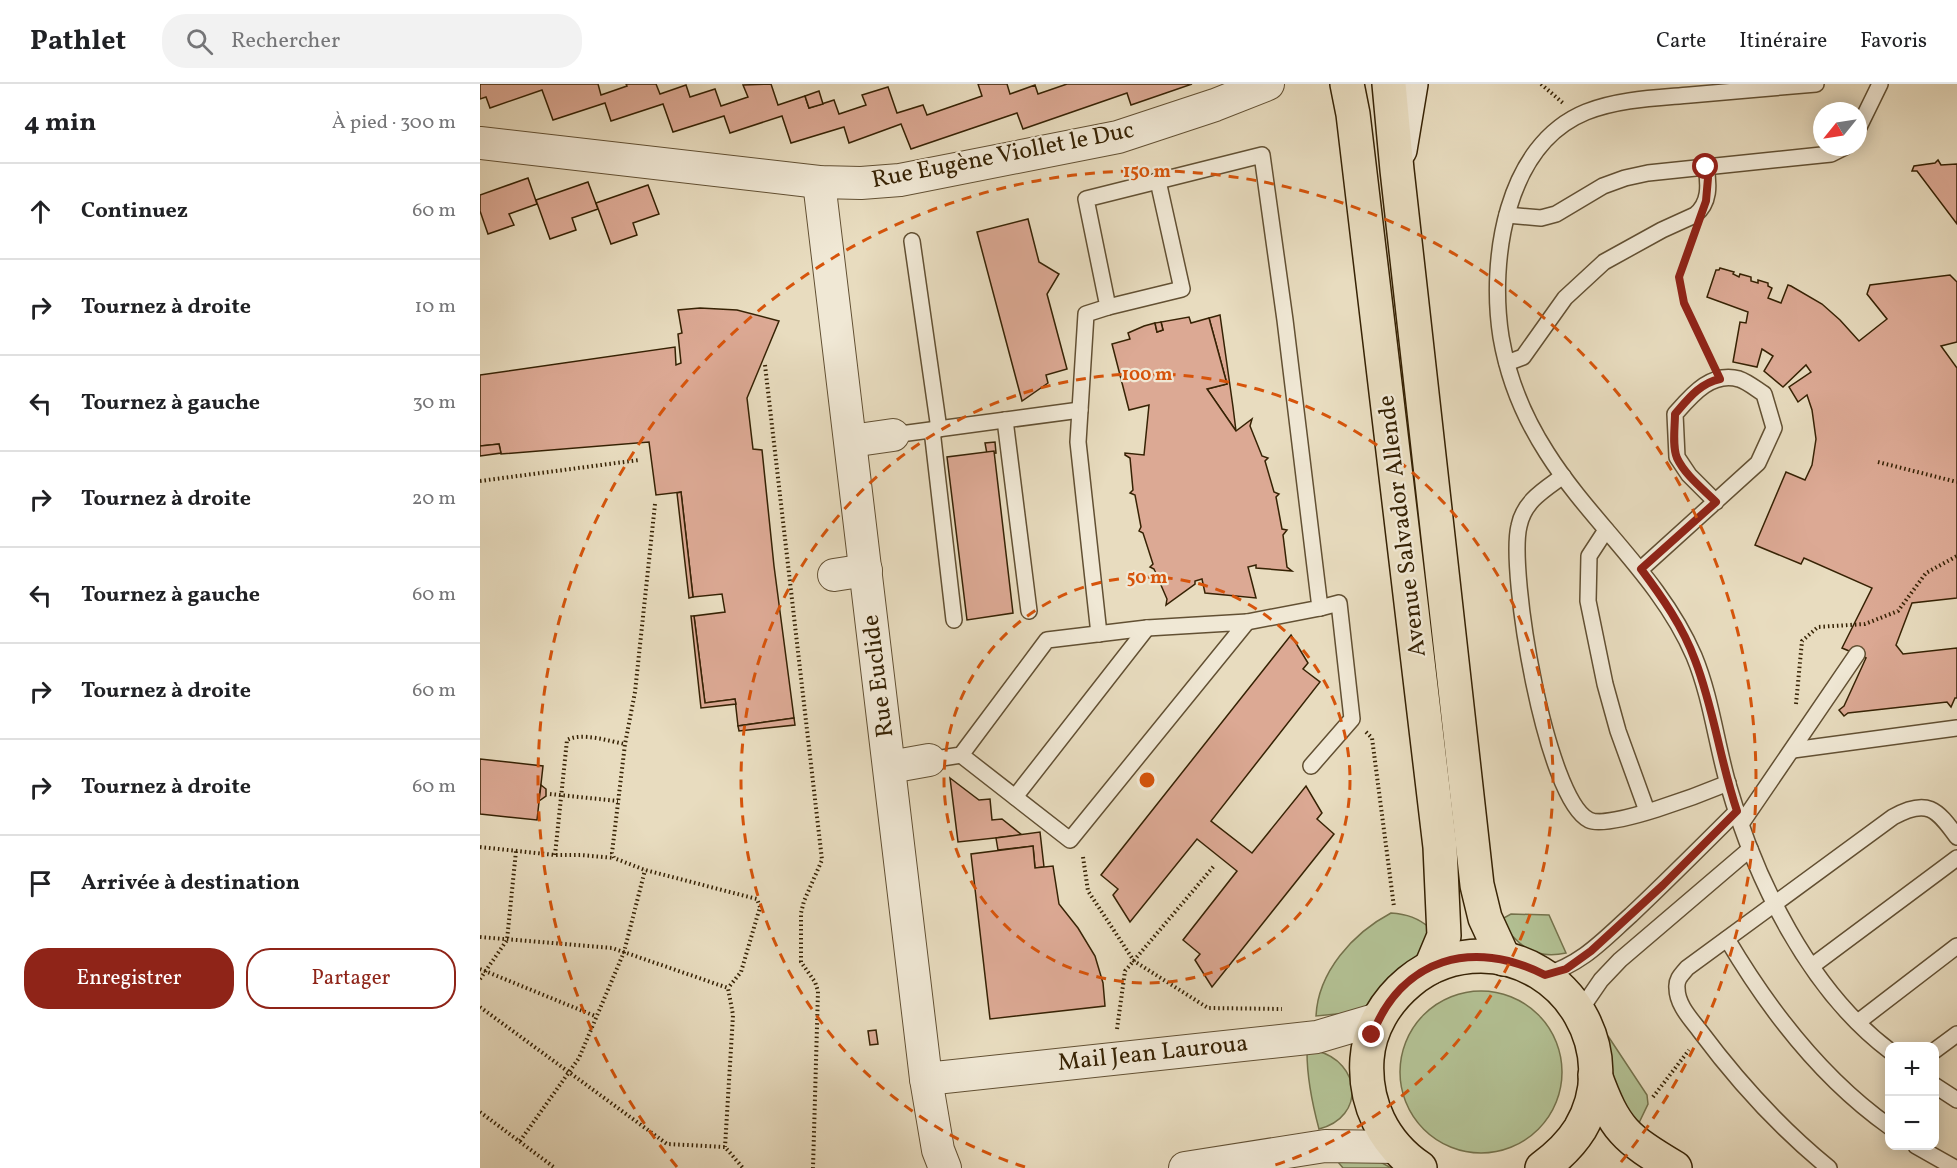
<!DOCTYPE html>
<html lang="fr">
<head>
<meta charset="utf-8">
<style>
  :root { --surface:#fff; --page:#f2f2f2; --text:#202124; --muted:#757577; --line:#e0e0e0; --accent:#8f2418 }
  body { margin:0; font-family:Vollkorn,serif; background:var(--page); color:var(--text) }
  .controls { position:absolute; right:18px; bottom:18px; display:grid; overflow:hidden; border-radius:12px; box-shadow:0 3px 15px #0003 }
  .controls button { width:54px; height:54px; display:grid; place-items:center; padding:0; border:0; border-bottom:2px solid var(--line); background:var(--surface); color:var(--text); font:30px sans-serif }
  .compass { position:absolute; left:1333px; top:18px; width:54px; height:54px; border-radius:50%; background:var(--surface); box-shadow:0 3px 15px #0003; rotate:240deg }
  .stop { position:absolute; width:18px; height:18px; margin:-14px; border:4px solid #8f2418; border-radius:50%; background:#fff }
  .stop.end { background:#8f2418; border-color:#fff; box-shadow:0 2px 6px #0008 }
  .list { margin:0; padding:0; list-style:none }
  h2 { display:flex; justify-content:space-between; align-items:center; height:78px; margin:0; padding:0 24px; font-size:26px }
  h2 small { font-size:20px; font-weight:400; color:var(--muted) }
  .list li { display:grid; grid-template-columns:39px 1fr auto; gap:18px; align-items:center; box-sizing:border-box; height:96px; padding:0 24px; border-top:2px solid var(--line) }
  .list b { display:block; font-size:22px; white-space:nowrap }
  .list em { font-size:20px; font-style:normal; color:var(--muted) }
  .actions { display:flex; gap:12px; padding:18px 24px }
  .actions a { flex:1; padding:14px 0; border:2px solid var(--accent); border-radius:24px; text-align:center; font-size:21px; color:var(--accent) }
  .actions .main { background:var(--accent); color:#fff }
  .icon { flex:none; width:33px; height:33px; fill:none; stroke:currentColor; stroke-width:2; stroke-linecap:round; stroke-linejoin:round }
  .map { position:relative; flex:none; width:1477px; height:1084px; overflow:hidden }
  header { display:flex; align-items:center; gap:36px; box-sizing:border-box; height:84px; padding:0 30px; background:var(--surface); border-bottom:2px solid var(--line) }
  header strong { font-size:28px }
  nav { display:flex; gap:33px; margin-inline-start:auto; font-size:21px }
  .search { width:420px; height:54px; background:var(--page); display:flex; align-items:center; gap:15px; box-sizing:border-box; padding:0 21px; border-radius:24px; color:var(--muted); font-size:22px }
  main { display:flex }
  aside { flex:1; background:var(--surface) }
  .map>svg:first-child { display:block }
</style>
</head>
<body>
<header>
<strong>Pathlet</strong>
<div class="search"><svg class="icon" aria-label="search" viewBox="0 0 24 24"><circle cx="10" cy="10" r="6"/><path d="M15 15l6 6"/></svg>Rechercher</div>
<nav><a>Carte</a><a>Itinéraire</a><a>Favoris</a></nav>
</header>
<main>
<aside>
<h2>4 min<small>À pied · 300 m</small></h2>
<ul class="list">
<li><svg class="icon" aria-label="ahead" viewBox="0 0 24 24"><path d="M12 20V5M6 11l6-6 6 6"/></svg><div><b>Continuez</b></div><em>60 m</em></li>
<li><svg class="icon" aria-label="right" viewBox="0 0 24 24"><path d="M7 20v-9h11M14 6l5 5-5 5"/></svg><div><b>Tournez à droite</b></div><em>10 m</em></li>
<li><svg class="icon" aria-label="left" viewBox="0 0 24 24"><path d="M17 20v-9H6M10 6l-5 5 5 5"/></svg><div><b>Tournez à gauche</b></div><em>30 m</em></li>
<li><svg class="icon" aria-label="right" viewBox="0 0 24 24"><path d="M7 20v-9h11M14 6l5 5-5 5"/></svg><div><b>Tournez à droite</b></div><em>20 m</em></li>
<li><svg class="icon" aria-label="left" viewBox="0 0 24 24"><path d="M17 20v-9H6M10 6l-5 5 5 5"/></svg><div><b>Tournez à gauche</b></div><em>60 m</em></li>
<li><svg class="icon" aria-label="right" viewBox="0 0 24 24"><path d="M7 20v-9h11M14 6l5 5-5 5"/></svg><div><b>Tournez à droite</b></div><em>60 m</em></li>
<li><svg class="icon" aria-label="right" viewBox="0 0 24 24"><path d="M7 20v-9h11M14 6l5 5-5 5"/></svg><div><b>Tournez à droite</b></div><em>60 m</em></li>
<li><svg class="icon" aria-label="arrive" viewBox="0 0 24 24"><path d="M6 21V4h12l-3 4 3 4H6"/></svg><div><b>Arrivée à destination</b></div></li>
</ul>
<div class="actions"><a class="main">Enregistrer</a><a>Partager</a></div>
</aside>
<div class="map">
<svg width="1477" height="1084" viewBox="0 0 1477 1084">
  <rect width="100%" height="100%" fill="#e8dcbf"/>
  <filter id="stains"><feTurbulence type="fractalNoise" baseFrequency=".00333" numOctaves="4"/><feColorMatrix values="0 0 0 0 .2 0 0 0 0 .09 0 0 0 0 .02 0 0 0 .5 -.17"/></filter>
  <radialGradient id="worn" r=".72"><stop offset=".6" stop-color="#630" stop-opacity="0"/><stop offset="1" stop-color="#630" stop-opacity=".3"/></radialGradient>
  <!-- green -->
  <g fill="#b3c194" stroke="#74724c" stroke-width="1.5">
    <path d="M911,829C927,830 938,834 950,844L944,863L936,873L909,897L892,917L882,925L867,929L836,932C838,888 873,849 911,829Z"/>
    <path d="M1031,830L1069,831L1086,869C1053,876 1037,861 1020,836Z"/>
    <circle cx="1001" cy="988" r="81"/>
    <polygon points="1128,952 1167,1011 1168,1020 1157,1043 1134,1006"/>
    <path d="M837,967C881,978 886,1033 839,1045C832,1019 827,995 827,968Z"/>
    <polygon points="897,1076 911,1084 863,1084 858,1078"/>
  </g>
  <!-- building -->
  <g fill="#dca994" stroke="#362204" stroke-width="1.5">
    <polygon points="0,0 118,0 121,11 147,2 146,0 176,0 180,10 206,1 210,13 235,5 241,22 268,13 263,1 291,0 298,21 325,12 329,24 354,16 359,30 386,21 382,11 408,3 417,29 443,21 447,31 502,12 498,0 527,0 530,10 555,1 558,10 587,0 712,0 651,21 647,9 543,45 537,29 431,65 421,40 369,59 364,43 311,59 302,32 250,49 244,32 193,48 183,20 131,37 125,19 73,36 62,6 10,24 6,13 0,15"/>
    <polygon points="339,7 343,20 329,24 325,12"/>
    <polygon points="1458,76 1461,81 1477,80 1477,140 1437,87 1432,87 1434,82 1455,79"/>
    <polygon points="48,94 57,120 29,130 34,141 8,150 0,127 0,111"/>
    <polygon points="108,98 118,125 92,134 96,146 70,155 56,116"/>
    <polygon points="168,101 179,130 153,139 157,151 131,160 116,119"/>
    <polygon points="548,135 559,178 579,190 567,210 587,285 566,291 568,299 542,317 497,148"/>
    <polygon points="1240,184 1254,188 1253,190 1259,193 1260,190 1271,193 1271,197 1278,199 1278,196 1288,199 1288,202 1292,204 1288,214 1301,219 1308,201 1311,202 1342,220 1360,236 1379,257 1407,235 1387,210 1390,201 1470,191 1477,198 1477,258 1461,262 1477,284 1477,514 1432,519 1416,561 1423,570 1477,564 1477,614 1475,614 1471,623 1467,618 1368,629 1364,632 1359,626 1364,622 1386,574 1362,564 1392,504 1324,474 1321,480 1275,461 1306,388 1325,396 1332,381 1336,355 1332,326 1327,311 1318,318 1309,303 1331,288 1326,281 1303,303 1284,287 1293,272 1282,265 1277,283 1253,278 1260,238 1266,239 1268,228 1227,213 1236,186 1239,186"/>
    <polygon points="220,224 257,226 299,237 267,314 273,365 282,366 294,482 314,634 258,642 255,615 225,619 214,532 245,528 242,510 213,513 201,408 176,411 169,358 21,370 19,360 0,362 0,291 195,263 196,281 201,279 198,250 202,249 198,226"/>
    <polygon points="740,231 753,323 756,347 727,305 747,300 729,234"/>
    <polygon points="709,233 711,239 729,234 747,300 727,305 756,347 772,335 770,342 782,372 788,374 785,377 794,408 799,410 796,413 802,445 807,446 803,451 807,483 812,487 776,484 776,481 768,483 776,514 725,509 722,495 715,497 715,500 686,521 687,515 674,485 670,483 673,480 663,449 659,447 661,443 655,411 650,409 653,406 650,374 645,371 645,369 664,371 669,321 649,326 632,260 650,255 648,249 664,242 675,239 677,248 683,246 681,238"/>
    <polygon points="681,238 683,246 677,248 675,239"/>
    <polygon points="515,358 516,369 507,370 505,359"/>
    <polygon points="19,360 21,369 0,372 0,362"/>
    <polygon points="514,367 533,529 487,536 467,373"/>
    <polygon points="201,408 213,513 209,514 197,409"/>
    <polygon points="211,532 214,532 225,619 255,615 256,620 221,624"/>
    <polygon points="811,551 828,579 823,585 840,598 731,737 772,769 826,702 842,729 837,735 854,750 732,903 715,876 720,870 703,856 757,787 717,755 650,838 633,811 638,805 621,791"/>
    <polygon points="314,634 315,641 259,647 258,642"/>
    <polygon points="0,675 63,682 57,736 0,730"/>
    <polygon points="470,694 499,716 510,715 512,736 522,735 542,751 478,758"/>
    <polygon points="61,701 66,705 66,712 59,717"/>
    <polygon points="560,748 564,783 555,784 553,762 518,766 516,754"/>
    <polygon points="553,762 555,784 573,782 579,820 598,844 615,872 623,899 625,922 510,935 491,770"/>
    <polygon points="396,946 398,960 390,961 388,947"/>
  </g>
  <g fill="none" stroke-linecap="round" stroke-linejoin="round">
    <defs>
      <g id="service">
        <path d="M1336,0C1294,4 1252,7 1210,11C1176,14 1139,15 1106,28C1025,61 1009,177 1021,253C1028,294 1045,335 1067,369C1112,440 1180,493 1214,572C1231,613 1236,658 1248,700C1275,795 1329,906 1410,967"/>
        <polyline points="1378,45 1400,0"/>
        <polyline points="1027,131 1061,134 1076,130 1123,102 1145,94 1168,89 1351,70 1365,63"/>
        <polyline points="432,157 459,345"/>
        <polyline points="628,223 702,205 678,97"/>
        <path d="M1027,279L1043,273L1085,214L1124,178L1182,146L1215,131C1230,119 1229,101 1226,83"/>
        <polyline points="525,336 549,527"/>
        <polyline points="452,346 474,536"/>
        <polyline points="413,351 600,326"/>
        <path d="M1083,392C1064,406 1044,417 1039,442C1028,488 1066,715 1109,736C1129,746 1224,709 1248,699"/>
        <polyline points="1126,446 1109,472 1108,517 1125,600 1138,647 1167,727"/>
        <path d="M1161,485L1278,379L1294,344L1284,310C1276,305 1268,298 1259,295C1231,287 1211,312 1195,330L1197,373L1209,391L1236,418"/>
        <polyline points="619,550 598,358 606,230 628,223 606,115 782,71 805,236 840,524 767,538"/>
        <polyline points="1313,666 1477,644"/>
        <polyline points="449,676 481,671 590,756 767,538 667,544 567,556 481,671"/>
        <polyline points="831,682 872,635 859,519 840,524"/>
        <polyline points="535,713 667,544"/>
        <polyline points="1261,740 1377,570"/>
        <path d="M1247,855C1289,926 1342,995 1410,1043"/>
        <polyline points="1332,882 1477,774"/>
        <path d="M1065,891C1103,879 1122,857 1151,831C1187,797 1222,762 1257,727"/>
        <polyline points="1099,928 1121,896 1140,876 1270,765"/>
        <polyline points="1378,938 1477,862"/>
        <polyline points="1454,967 1477,950"/>
        <polyline points="1454,1001 1477,1016"/>
        <polyline points="1436,1062 1475,1084"/>
        <path d="M1349,1084C1300,1044 1258,998 1220,947C1211,935 1197,921 1197,904C1196,895 1202,890 1207,884L1413,733C1447,714 1457,725 1477,753"/>
      </g>
      <g id="minor">
        <polyline points="0,59 339,98 381,99 420,96 638,53 735,21 788,0"/>
        <polyline points="339,98 446,995 458,1066 465,1084"/>
        <polyline points="371,357 413,351"/>
        <polyline points="354,491 386,486"/>
        <polyline points="410,683 449,676"/>
        <polyline points="446,995 837,953 898,935"/>
        <polyline points="705,1084 845,1062 916,1063"/>
      </g>
      <polyline id="secondary" points="920,66 931,0"/>
      <g id="primary">
        <polyline points="867,0 873,30 960,763 964,852 951,883"/>
        <polyline points="909,0 917,86 997,801 1005,834 1024,875"/>
        <path d="M1115,991C1135,1046 1145,1054 1195,1084"/>
        <path d="M940,1084C903,1059 884,1019 887,975C889,945 906,917 929,898C949,881 975,872 1001,872C1088,873 1145,969 1100,1045C1090,1061 1077,1073 1062,1084"/>
      </g>
    </defs>
    <!-- service casing -->
    <use href="#service" stroke="#625033" stroke-width="18"/>
    <!-- minor casing -->
    <use href="#minor" stroke="#625033" stroke-width="34"/>
    <!-- secondary casing -->
    <use href="#secondary" stroke="#362204" stroke-width="36"/>
    <!-- primary casing -->
    <use href="#primary" stroke="#362204" stroke-width="36"/>
    <!-- path -->
    <g stroke="#362204" stroke-width="4" stroke-dasharray="1.5 3" stroke-linecap="butt">
      <polyline points="1061,0 1083,19"/>
      <polyline points="1211,157 1199,193 1204,219 1231,276"/>
      <polyline points="285,281 342,776 324,817 321,829 321,878 335,898 338,907 333,1084"/>
      <polyline points="1398,378 1477,398"/>
      <polyline points="0,397 159,376"/>
      <polyline points="175,420 155,608 145,660 132,769 134,774 165,786 277,815 280,823 261,888 248,904"/>
      <polyline points="1316,620 1322,557 1338,543 1385,540 1418,527 1446,489 1477,472"/>
      <polyline points="886,648 892,654 914,823"/>
      <polyline points="70,710 138,717"/>
      <polyline points="0,763 75,771 101,771 134,774"/>
      <path d="M75,771L87,656C102,648 128,657 145,660"/>
      <polyline points="603,773 608,807 654,877 728,924 802,925"/>
      <polyline points="0,853 132,864 248,904 253,931 245,1063"/>
      <polyline points="0,885 115,932"/>
      <polyline points="0,895 27,856 36,767"/>
      <polyline points="0,923 187,1060 245,1063 263,1084"/>
      <polyline points="637,945 645,887 734,782"/>
      <polyline points="1173,1013 1209,966"/>
      <polyline points="0,1028 75,1084"/>
      <polyline points="40,1057 99,974 144,868 165,786"/>
    </g>
    <!-- service -->
    <use href="#service" stroke="#f0e8d5" stroke-width="15"/>
    <!-- minor -->
    <use href="#minor" stroke="#f0e8d5" stroke-width="32"/>
    <!-- secondary -->
    <use href="#secondary" stroke="#f0e8d5" stroke-width="33"/>
    <!-- primary -->
    <use href="#primary" stroke="#e8dcbf" stroke-width="33"/>
  </g>
  <g fill="none" stroke-linecap="round" stroke-linejoin="round">
    <!-- route -->
    <path stroke="#8f2418" stroke-width="8" d="M892,951C922,874 993,854 1065,891L1086,885L1111,867L1183,801L1257,727C1240,677 1234,625 1215,576C1203,543 1182,513 1161,485L1236,418C1223,405 1205,391 1197,374C1192,362 1195,343 1195,330C1208,315 1220,299 1240,295L1204,219L1199,193L1226,117L1228,94L1226,83"/>
  </g>
  <!-- distance rings -->
  <g fill="none" stroke="#d6540b" stroke-width="3" stroke-dasharray="10 8">
    <circle cx="667" cy="696" r="203"/>
    <path d="M545 1083A406 406 0 1 1 789 1083"/>
    <path d="M197 1083A609 609 0 1 1 1137 1083"/>
  </g>
  <g text-anchor="middle" dominant-baseline="central" stroke-width="4.5" stroke-linejoin="round" paint-order="stroke">
    <!-- street labels -->
    <g font-size="24" fill="#362204" stroke="#f0e8d5">
      <text transform="translate(523 72) rotate(-11)">Rue Eugène Viollet le Duc</text>
      <text transform="translate(923 442) rotate(-97)">Avenue Salvador Allende</text>
      <text transform="translate(399 592) rotate(-97)">Rue Euclide</text>
      <text transform="translate(673 970) rotate(-6)">Mail Jean Lauroua</text>
    </g>
  </g>
  <circle cx="667" cy="696" r="9" fill="#d6540b" stroke="#f0e8d5" stroke-width="3"/>
  <g font-size="18" text-anchor="middle" font-weight="bold" fill="#d6540b" stroke="#f0e8d5" stroke-width="4.5" stroke-linejoin="round" paint-order="stroke">
    <text x="667" y="93">150 m</text>
    <text x="667" y="296">100 m</text>
    <text x="667" y="499">50 m</text>
  </g>
  <rect width="100%" height="100%" filter="url(#stains)"/>
  <rect width="100%" height="100%" fill="url(#worn)"/>
</svg>
<div class="controls">
<button>+</button>
<button>−</button>
</div>
<svg class="compass" viewBox="-18 -18 36 36"><path d="M0-13l5 13h-10z" fill="#e53935"/><path d="M0 13l5-13h-10z" fill="#757577"/></svg>
<div class="stop" style="left:1226px;top:83px"></div>
<div class="stop end" style="left:892px;top:951px"></div>
</div>
</main>
</body>
</html>
